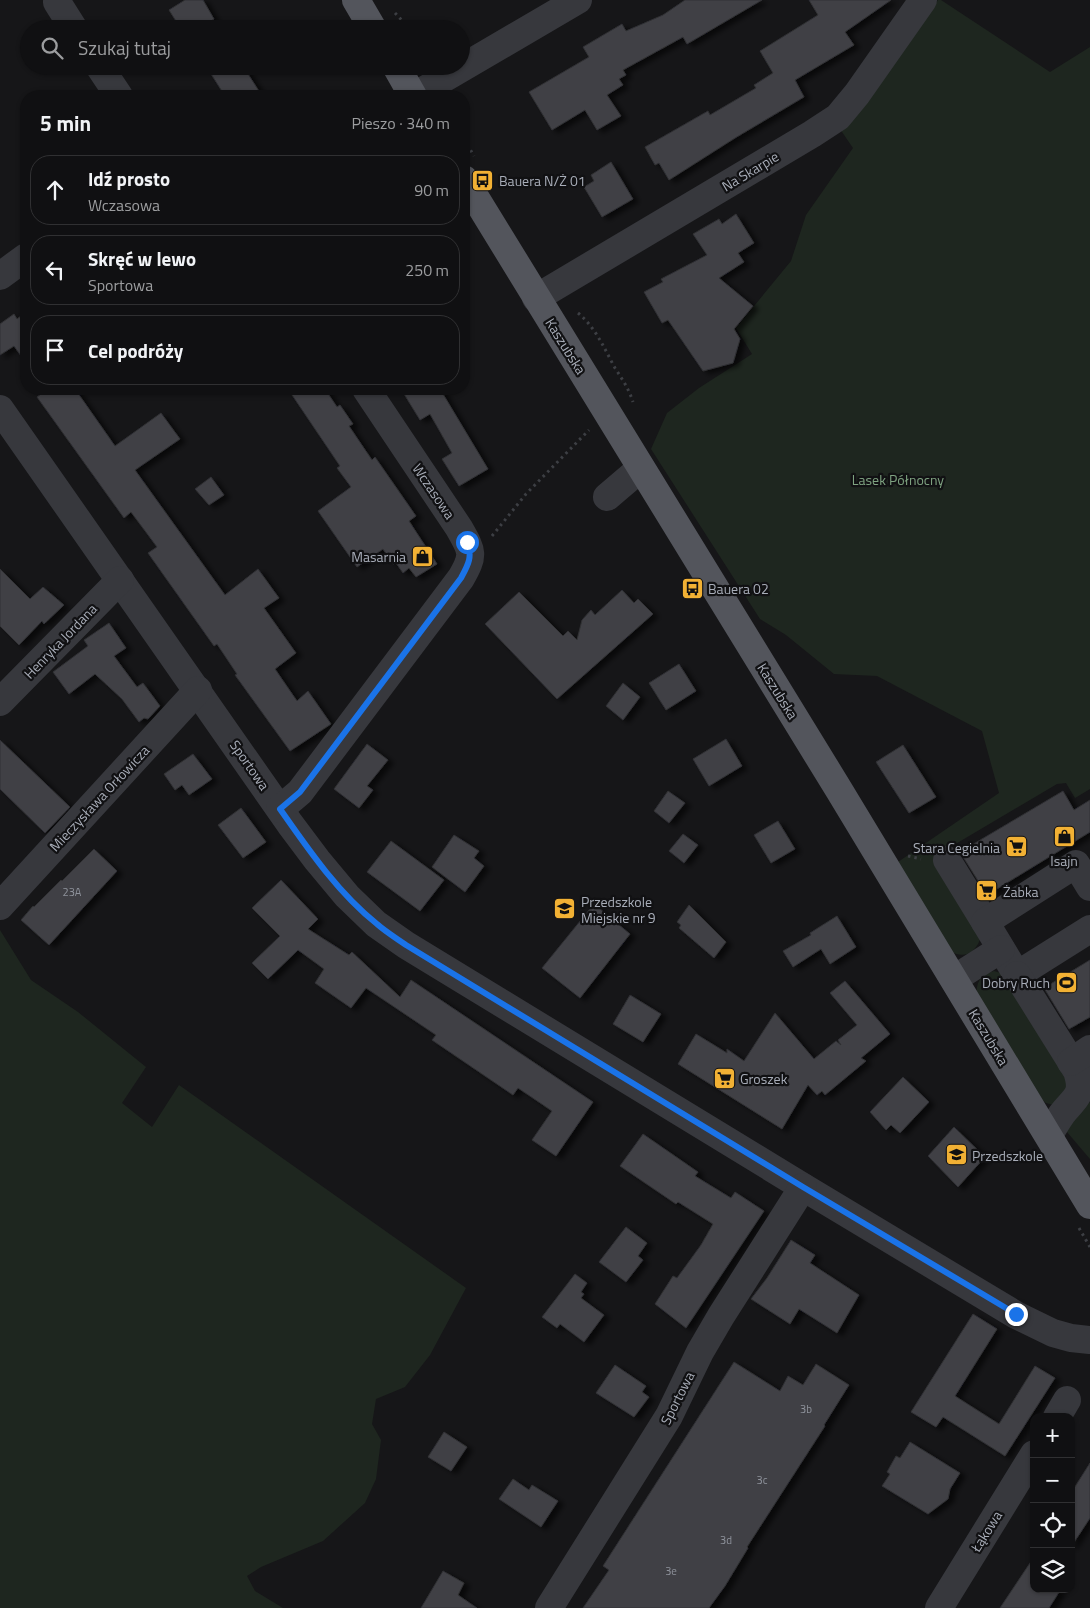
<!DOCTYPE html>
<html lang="pl">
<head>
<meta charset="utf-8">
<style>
  :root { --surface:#101012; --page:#19191b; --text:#f1f3f6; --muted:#9c9d9f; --line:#303032 }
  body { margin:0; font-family:"Titillium Web",sans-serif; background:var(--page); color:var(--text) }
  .controls { position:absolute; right:15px; bottom:15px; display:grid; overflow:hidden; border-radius:10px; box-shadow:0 1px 4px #0004 }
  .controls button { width:45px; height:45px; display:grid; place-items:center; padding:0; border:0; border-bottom:1px solid var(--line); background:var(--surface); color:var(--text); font:25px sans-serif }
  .stop { position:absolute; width:15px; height:15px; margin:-11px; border:4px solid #1a73e8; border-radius:50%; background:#fff }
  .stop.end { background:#1a73e8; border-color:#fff; box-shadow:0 1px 5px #0008 }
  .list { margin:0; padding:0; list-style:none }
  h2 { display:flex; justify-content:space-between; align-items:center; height:65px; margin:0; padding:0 20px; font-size:21px }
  h2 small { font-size:16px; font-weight:400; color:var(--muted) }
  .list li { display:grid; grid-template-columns:32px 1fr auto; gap:15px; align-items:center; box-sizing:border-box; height:70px; margin:0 10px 10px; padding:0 10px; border:1px solid var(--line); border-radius:20px }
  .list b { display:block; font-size:19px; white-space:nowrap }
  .list p { margin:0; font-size:16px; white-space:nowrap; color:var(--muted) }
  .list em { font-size:16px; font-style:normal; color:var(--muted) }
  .icon { flex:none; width:28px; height:28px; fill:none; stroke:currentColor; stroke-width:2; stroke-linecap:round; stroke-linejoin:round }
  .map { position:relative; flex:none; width:1090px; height:1608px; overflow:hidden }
  .search { position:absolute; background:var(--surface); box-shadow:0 1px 4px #0004; left:20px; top:20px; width:450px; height:55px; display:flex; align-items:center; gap:12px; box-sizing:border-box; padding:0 18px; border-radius:28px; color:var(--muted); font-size:19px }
  .panel { position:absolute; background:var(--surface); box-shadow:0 1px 4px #0004; left:20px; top:90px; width:450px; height:305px; border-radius:20px }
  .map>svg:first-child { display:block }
</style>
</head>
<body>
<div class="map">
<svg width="1090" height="1608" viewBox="0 0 1090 1608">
  <defs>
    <filter id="shadow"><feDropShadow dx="5.5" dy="3" stdDeviation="2.5" flood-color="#0009"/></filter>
  </defs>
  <rect width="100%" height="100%" fill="#161618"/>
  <!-- green -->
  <g fill="#1e261f">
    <path d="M938,0H941L1050,72L1090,47V789L1075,798L1066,783L1057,784L937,855L981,936C977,952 964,961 949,950L898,862L999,793L982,731L877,676L834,674L786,635L760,619L651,449L667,413L699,388L752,354L736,328L791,261L806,215L853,148L840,129L871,95Z"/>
    <polygon points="0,930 31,980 78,1012 146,1067 122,1103 152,1127 179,1085 466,1288 430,1355 405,1387 376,1399 372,1424 381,1440 376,1479 365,1503 323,1541 261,1567 247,1576 255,1591 283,1608 0,1608"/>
    <path d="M994,971L1001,973L1073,1084L1053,1105L1046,1103L1041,1099L977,995C975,982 982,974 994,971Z"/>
    <polygon points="1090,1102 1090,1159 1067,1132 1065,1127 1079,1108"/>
  </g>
  <!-- building -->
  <g fill="#404145" stroke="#303034" filter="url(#shadow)">
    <polygon points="185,0 203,0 214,19 198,29 181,29 169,10"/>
    <polygon points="685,0 762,0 687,44 683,37 623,70 626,75 619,79 623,85 607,95 621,116 597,130 585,110 552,130 529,92 589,57 583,47 622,24 626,31 663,15"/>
    <polygon points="809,0 891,0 845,32 854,45 795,80 804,97 735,138 669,180 659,163 655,165 645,147 708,111 710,115 756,88 754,85 773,73 760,51 818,15"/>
    <polygon points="206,66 243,66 262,96 225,96"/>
    <polygon points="611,162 633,199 602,217 584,187 594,181 591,175"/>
    <polygon points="736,214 754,243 738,253 744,262 719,278 753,306 734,329 740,339 733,363 703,371 668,320 662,323 644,292 663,282 661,279 707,255 693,234 719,219 722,224"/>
    <polygon points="26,312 26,363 14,346 0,355 0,324 14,314 17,319"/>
    <polygon points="48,389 75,389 115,446 161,413 180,439 135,470 225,595 258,569 279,598 264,608 296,653 275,669 297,701 308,691 331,724 290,751 235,675 237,674 217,644 214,646 148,553 157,547 131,512 124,518 37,397"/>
    <polygon points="288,389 325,389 337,407 340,405 353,424 349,426 372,460 375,457 416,516 409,521 437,564 416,577 409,568 403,573 396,563 393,564 383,549 357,567 318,511 351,487 337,468 340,466"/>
    <polygon points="401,389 440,389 488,469 459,486 442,459 452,453 430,414 420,420"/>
    <polygon points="211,477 224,495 209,505 195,489"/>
    <polygon points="0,569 30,599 43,587 64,605 44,624 42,621 19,645 0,626"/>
    <polygon points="622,590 634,603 638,599 653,614 557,699 485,624 519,592 563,636 568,631 577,640 582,620 591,610 595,615"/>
    <polygon points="109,623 126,648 114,656 137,687 143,683 160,706 148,719 144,718 139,722 122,699 95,674 69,694 53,672 88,646 84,640"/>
    <polygon points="679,664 696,691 666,710 649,683"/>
    <polygon points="623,683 640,697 623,720 606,706"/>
    <polygon points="726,739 742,766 709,786 693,759"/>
    <polygon points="0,740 70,807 45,833 0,789"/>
    <polygon points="367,744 388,760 367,786 373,790 359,808 334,789"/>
    <polygon points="903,745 936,797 909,813 876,762"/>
    <polygon points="193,754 212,779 189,795 182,785 175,790 164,774"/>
    <polygon points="668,791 685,803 669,823 654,811"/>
    <polygon points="1063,791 1074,810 1090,800 1090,832 987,895 960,852"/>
    <polygon points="241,808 266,842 243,858 218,825"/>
    <polygon points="778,821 795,849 771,863 754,835"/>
    <polygon points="683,834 698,845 684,863 669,851"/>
    <polygon points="454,835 479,851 474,858 484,866 465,892 432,867"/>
    <polygon points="391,841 444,880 420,911 367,872"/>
    <polygon points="94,849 117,871 49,945 21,920 33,906 34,907 61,880 62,881"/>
    <polygon points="281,880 318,919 308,929 349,955 352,952 400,997 411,980 593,1102 556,1156 532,1140 552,1111 518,1088 513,1095 432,1040 436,1035 366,988 351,1008 315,983 324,969 298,950 268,979 252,963 280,936 252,908"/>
    <polygon points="594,904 630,934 580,998 542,968"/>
    <polygon points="689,905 726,942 714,958 679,928 681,925 677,922"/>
    <polygon points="837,916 856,947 830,964 821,949 793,967 783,951 811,935 810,933"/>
    <polygon points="1090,960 1090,1017 1069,1029 1044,988"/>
    <polygon points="845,981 890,1034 861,1058 866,1061 825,1095 822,1091 817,1095 808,1085 782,1129 678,1064 696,1034 727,1053 727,1049 744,1061 775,1013 814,1059 836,1041 841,1045 838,1040 857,1025 830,993"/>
    <polygon points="630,995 661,1014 643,1042 613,1024"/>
    <polygon points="903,1077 929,1102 900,1133 891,1125 886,1130 870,1112"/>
    <polygon points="954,1127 985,1157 958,1187 928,1156"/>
    <polygon points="643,1134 698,1172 695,1176 731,1198 735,1192 764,1211 686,1328 655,1304 673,1276 677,1278 701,1245 713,1224 678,1202 676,1204 620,1166"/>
    <polygon points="626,1227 647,1243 638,1256 643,1260 626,1282 599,1262"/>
    <polygon points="791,1240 815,1255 810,1263 859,1295 837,1333 799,1309 790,1324 751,1299 767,1278"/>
    <polygon points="575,1274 587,1283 581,1292 584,1294 581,1298 604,1315 584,1342 560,1324 557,1328 542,1317"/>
    <polygon points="973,1314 997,1329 955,1396 999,1424 1035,1366 1055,1378 1005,1456 943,1417 936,1427 911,1412"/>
    <polygon points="734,1362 780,1391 788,1376 803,1385 816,1364 849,1385 824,1425 825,1426 747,1547 748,1548 725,1586 709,1608 583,1608 609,1570 603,1566"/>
    <polygon points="615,1365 646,1386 642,1392 649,1397 634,1417 596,1393"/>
    <polygon points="444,1432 467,1447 451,1471 428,1457"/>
    <polygon points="910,1442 960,1473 950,1489 948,1499 928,1514 882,1486 890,1474 887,1472 896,1456 900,1458"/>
    <polygon points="1090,1463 1090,1518 1071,1547 1071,1493"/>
    <polygon points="513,1479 529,1490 532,1485 558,1501 541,1527 499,1499"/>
    <polygon points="1034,1557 1034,1589 1061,1589 1049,1608 1000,1608"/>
    <polygon points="443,1571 464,1583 458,1595 477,1608 421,1608"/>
  </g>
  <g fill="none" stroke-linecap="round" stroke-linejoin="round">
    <!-- path -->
    <g stroke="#3d3f44" stroke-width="3" stroke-dasharray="2.5 4" stroke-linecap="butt">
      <polyline points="395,13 410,29"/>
      <polyline points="464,139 474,156"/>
      <path d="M578,313C596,328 604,348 615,368C622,379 629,389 633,402"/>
      <polyline points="492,536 526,494 589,430"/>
      <polyline points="908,856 921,859"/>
      <polyline points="1079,1228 1090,1247"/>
    </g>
    <!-- minor -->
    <g stroke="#37383d" stroke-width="28">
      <polyline points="57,2 74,29"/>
      <polyline points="99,66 119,96"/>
      <polyline points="414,96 578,0"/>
      <polyline points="0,276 26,257"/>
      <polyline points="536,298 812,134 838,117 857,94 923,0"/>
      <polyline points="0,409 290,824 317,860 347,896 376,924 406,945 803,1187 1016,1315 1053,1333 1071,1338 1090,1340"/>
      <polyline points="607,497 641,468"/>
      <polyline points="0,702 120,580"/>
      <path d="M280,809L300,792L461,578C475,554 472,551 459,528L366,389"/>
      <polyline points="947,860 985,922"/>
      <polyline points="1090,887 1076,864 985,922 1017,975 1090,929"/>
      <polyline points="0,906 198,690"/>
      <path d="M1017,975L1077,1071C1085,1096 1075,1097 1062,1114C1057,1121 1053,1128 1049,1135"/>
      <polyline points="954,979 1001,949"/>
      <polyline points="1071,1062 1090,1049"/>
      <polyline points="1057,1417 1067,1400"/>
      <polyline points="549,1608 669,1416 700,1352 721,1316 803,1187"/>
      <polyline points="939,1608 1034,1454"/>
    </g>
    <!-- major -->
    <g stroke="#53555c" stroke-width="28">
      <polyline points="356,0 373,29"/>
      <polyline points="396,66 413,96"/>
      <polyline points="464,179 839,790 1090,1205"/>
    </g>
  </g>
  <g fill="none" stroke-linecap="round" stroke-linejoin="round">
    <!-- route -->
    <path stroke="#1a73e8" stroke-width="6" d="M467,542C473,557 468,565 461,578L300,792L280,809C308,849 338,893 377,924C386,932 396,938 406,945L803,1187L1016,1314"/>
  </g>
  <!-- icons -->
  <defs>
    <symbol id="bus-square" viewBox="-11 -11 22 22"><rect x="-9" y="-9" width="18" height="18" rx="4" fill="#f2b134" stroke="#111113"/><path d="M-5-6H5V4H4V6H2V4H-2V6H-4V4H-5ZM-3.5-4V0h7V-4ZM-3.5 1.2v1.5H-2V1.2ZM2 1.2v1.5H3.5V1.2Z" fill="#111"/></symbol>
    <symbol id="shop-square" viewBox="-11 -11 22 22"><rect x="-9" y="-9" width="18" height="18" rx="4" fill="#f2b134" stroke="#111113"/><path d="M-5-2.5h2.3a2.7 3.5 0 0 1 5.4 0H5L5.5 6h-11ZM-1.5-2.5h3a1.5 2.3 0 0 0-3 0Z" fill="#111"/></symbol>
    <symbol id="supermarket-square" viewBox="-11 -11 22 22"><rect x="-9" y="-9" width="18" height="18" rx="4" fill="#f2b134" stroke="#111113"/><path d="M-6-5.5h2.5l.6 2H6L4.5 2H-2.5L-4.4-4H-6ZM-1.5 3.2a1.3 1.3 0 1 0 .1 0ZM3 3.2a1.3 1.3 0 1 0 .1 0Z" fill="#111"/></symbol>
    <symbol id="school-square" viewBox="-11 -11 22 22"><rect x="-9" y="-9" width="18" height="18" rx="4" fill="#f2b134" stroke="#111113"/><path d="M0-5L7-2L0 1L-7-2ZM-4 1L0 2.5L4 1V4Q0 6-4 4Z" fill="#111"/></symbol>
    <symbol id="stadium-square" viewBox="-11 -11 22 22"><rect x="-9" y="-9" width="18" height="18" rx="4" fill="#f2b134" stroke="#111113"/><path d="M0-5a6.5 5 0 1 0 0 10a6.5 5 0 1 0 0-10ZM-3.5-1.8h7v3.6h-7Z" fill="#111"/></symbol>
  </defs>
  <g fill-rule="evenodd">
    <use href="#bus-square" x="470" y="168" width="25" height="25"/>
    <use href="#shop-square" x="410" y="544" width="25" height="25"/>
    <use href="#bus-square" x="680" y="576" width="25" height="25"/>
    <use href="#shop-square" x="1052" y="824" width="25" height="25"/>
    <use href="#supermarket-square" x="1004" y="834" width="25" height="25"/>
    <use href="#supermarket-square" x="974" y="878" width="25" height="25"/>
    <use href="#school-square" x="552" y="896" width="25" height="25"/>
    <use href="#stadium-square" x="1054" y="970" width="25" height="25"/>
    <use href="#supermarket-square" x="712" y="1066" width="25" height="25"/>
    <use href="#school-square" x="944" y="1142" width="25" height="25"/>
  </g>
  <g text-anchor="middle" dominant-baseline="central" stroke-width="4.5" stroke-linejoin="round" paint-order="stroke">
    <!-- number labels -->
    <g font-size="11" fill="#8e929b">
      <text x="72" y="892">23A</text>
      <text x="806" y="1409">3b</text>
      <text x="762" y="1480">3c</text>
      <text x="726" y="1540">3d</text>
      <text x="671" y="1571">3e</text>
    </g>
    <!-- street labels -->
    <g font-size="14" fill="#a8adb8" stroke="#111113">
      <text transform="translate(750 171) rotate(-31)">Na Skarpie</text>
      <text transform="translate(566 346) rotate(58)">Kaszubska</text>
      <text transform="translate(434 491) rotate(56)">Wczasowa</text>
      <text transform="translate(60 641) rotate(-46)">Henryka Jordana</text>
      <text transform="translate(778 691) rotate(58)">Kaszubska</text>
      <text transform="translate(250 765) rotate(55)">Sportowa</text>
      <text transform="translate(99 798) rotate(-47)">Mieczysława Orłowicza</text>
      <text transform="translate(989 1037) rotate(59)">Kaszubska</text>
      <text transform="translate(677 1398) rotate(-63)">Sportowa</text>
      <text transform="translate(986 1531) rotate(-58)">Łąkowa</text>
    </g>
    <!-- poi labels -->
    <g font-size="14" fill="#a8adb8" stroke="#111113" text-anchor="start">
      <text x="499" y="180">Bauera N/Ż 01</text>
      <text x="406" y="556" text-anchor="end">Masarnia</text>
      <text x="708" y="588">Bauera 02</text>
      <text x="1000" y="847" text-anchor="end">Stara Cegielnia</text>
      <text x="1064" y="860" text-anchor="middle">Isajn</text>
      <text x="1003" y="891">Żabka</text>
      <text x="581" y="901">Przedszkole<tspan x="581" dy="16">Miejskie nr 9</tspan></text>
      <text x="1050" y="982" text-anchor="end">Dobry Ruch</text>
      <text x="740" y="1078">Groszek</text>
      <text x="972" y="1155">Przedszkole</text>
    </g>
    <!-- park labels -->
    <g font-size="14" fill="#7fa381" stroke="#111113">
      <text x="898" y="479">Lasek Północny</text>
    </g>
  </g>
</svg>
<div class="controls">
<button>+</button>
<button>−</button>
<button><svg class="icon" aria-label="locate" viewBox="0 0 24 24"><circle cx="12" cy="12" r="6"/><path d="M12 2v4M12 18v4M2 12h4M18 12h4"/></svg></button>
<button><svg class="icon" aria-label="layers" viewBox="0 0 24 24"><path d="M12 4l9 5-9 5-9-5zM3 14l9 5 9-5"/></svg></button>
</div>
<div class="stop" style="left:467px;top:542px"></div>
<div class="stop end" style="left:1016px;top:1314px"></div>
<div class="search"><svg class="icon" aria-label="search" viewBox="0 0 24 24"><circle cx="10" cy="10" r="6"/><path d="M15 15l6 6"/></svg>Szukaj tutaj</div>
<section class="panel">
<h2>5 min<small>Pieszo · 340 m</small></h2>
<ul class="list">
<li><svg class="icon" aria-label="ahead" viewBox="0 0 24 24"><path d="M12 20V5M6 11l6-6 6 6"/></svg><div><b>Idź prosto</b><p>Wczasowa</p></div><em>90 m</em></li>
<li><svg class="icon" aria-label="left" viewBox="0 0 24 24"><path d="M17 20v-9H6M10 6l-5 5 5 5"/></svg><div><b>Skręć w lewo</b><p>Sportowa</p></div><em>250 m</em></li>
<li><svg class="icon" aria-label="arrive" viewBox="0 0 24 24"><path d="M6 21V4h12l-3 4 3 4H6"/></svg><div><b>Cel podróży</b></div></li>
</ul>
</section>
</div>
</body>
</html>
